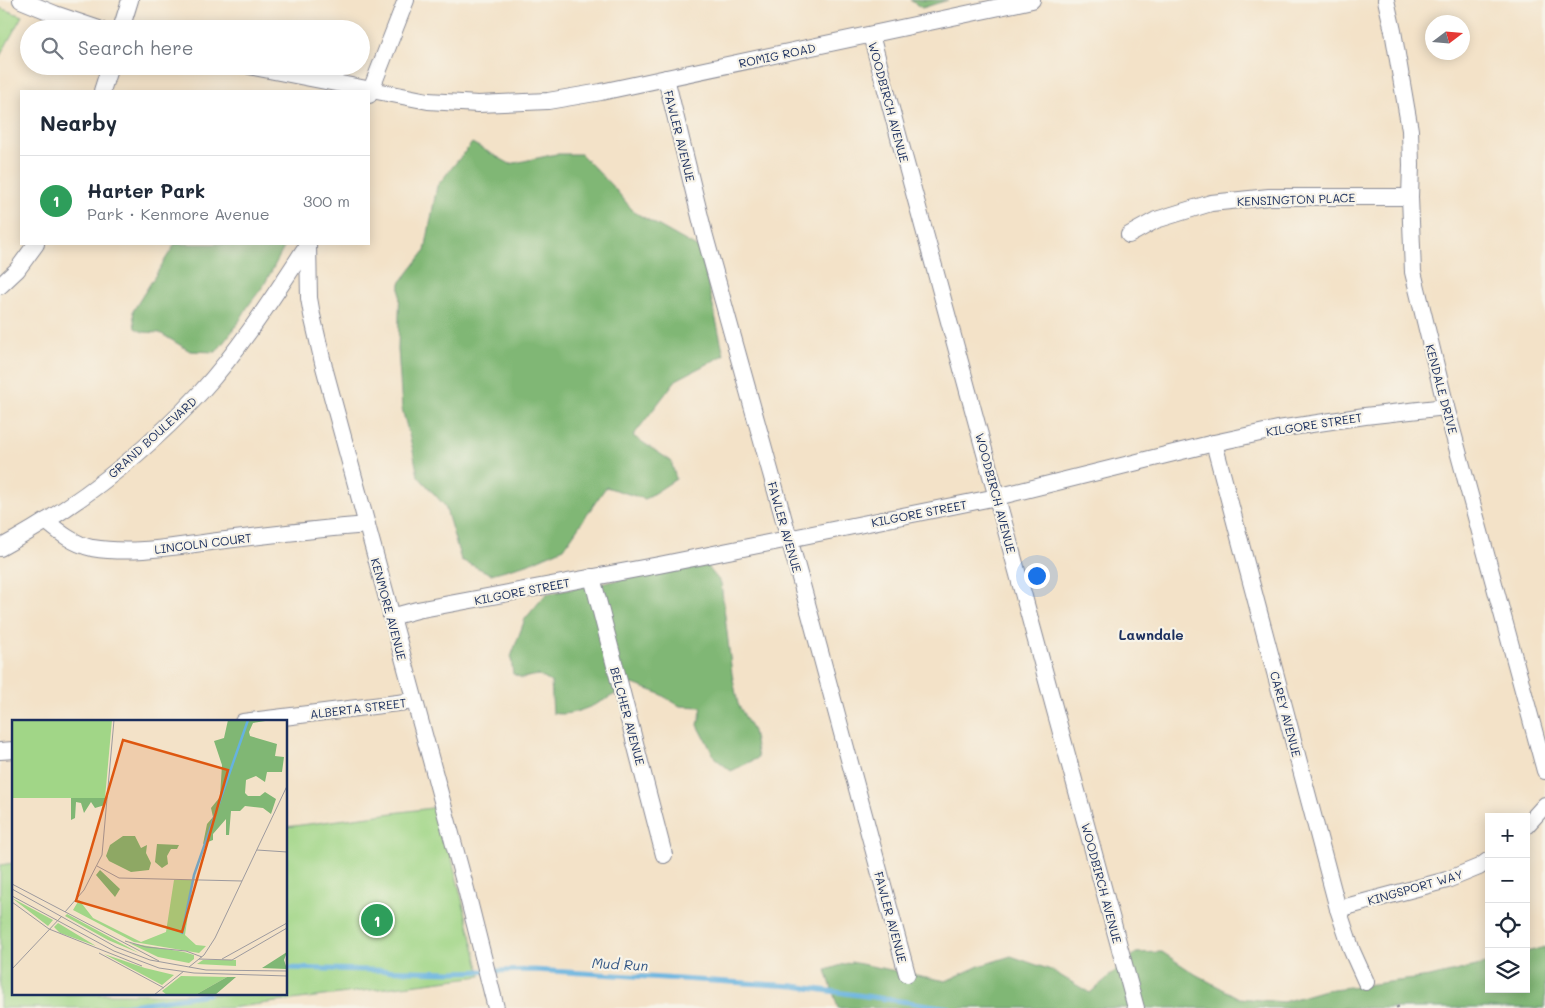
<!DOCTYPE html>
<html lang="en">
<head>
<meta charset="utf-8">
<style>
  :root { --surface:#fff; --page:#f2f2f3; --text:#1f2937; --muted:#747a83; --line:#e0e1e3; --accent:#7c3aed }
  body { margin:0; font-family:Mali,sans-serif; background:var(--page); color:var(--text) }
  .controls { position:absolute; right:15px; bottom:15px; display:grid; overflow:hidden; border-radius:0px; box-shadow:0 2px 12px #0003 }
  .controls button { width:45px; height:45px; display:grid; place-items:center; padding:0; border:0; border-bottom:1px solid var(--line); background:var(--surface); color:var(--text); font:25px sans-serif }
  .compass { position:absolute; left:1425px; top:15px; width:45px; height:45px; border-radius:50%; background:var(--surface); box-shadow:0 2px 12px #0003; rotate:74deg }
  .you { position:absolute; left:1036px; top:575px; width:18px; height:18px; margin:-12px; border:4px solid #fff; border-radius:50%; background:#1a73e8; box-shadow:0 0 0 8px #1a73e833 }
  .badge { display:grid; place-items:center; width:32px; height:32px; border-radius:50%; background:var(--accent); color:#fff; font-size:16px; font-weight:700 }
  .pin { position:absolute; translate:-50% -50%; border:2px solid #fff; box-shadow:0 1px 5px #0006 }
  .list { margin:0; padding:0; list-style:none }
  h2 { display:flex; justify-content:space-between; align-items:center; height:65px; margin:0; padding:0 20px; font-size:21px }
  h2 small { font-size:16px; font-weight:400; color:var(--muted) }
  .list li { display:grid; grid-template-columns:32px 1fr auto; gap:15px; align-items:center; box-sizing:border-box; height:90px; padding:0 20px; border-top:1px solid var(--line) }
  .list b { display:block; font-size:19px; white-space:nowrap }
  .list p { margin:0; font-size:16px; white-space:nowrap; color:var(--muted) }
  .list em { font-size:16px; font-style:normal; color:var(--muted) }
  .icon { flex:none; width:28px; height:28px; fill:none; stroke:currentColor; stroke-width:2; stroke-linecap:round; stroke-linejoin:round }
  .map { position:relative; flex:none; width:1545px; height:1008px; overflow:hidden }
  .search { position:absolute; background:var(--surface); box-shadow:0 2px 12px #0003; left:20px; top:20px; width:350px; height:55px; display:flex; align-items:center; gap:12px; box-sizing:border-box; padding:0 18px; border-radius:28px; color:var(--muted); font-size:19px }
  .panel { position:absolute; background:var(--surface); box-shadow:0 2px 12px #0003; left:20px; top:90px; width:350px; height:155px; border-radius:0px }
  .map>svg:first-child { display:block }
</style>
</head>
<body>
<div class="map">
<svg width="1545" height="1008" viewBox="0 0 1545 1008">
  <rect width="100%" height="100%" fill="#f7f3e8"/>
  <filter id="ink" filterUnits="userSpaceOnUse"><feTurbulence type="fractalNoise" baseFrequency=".02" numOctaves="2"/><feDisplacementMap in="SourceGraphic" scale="10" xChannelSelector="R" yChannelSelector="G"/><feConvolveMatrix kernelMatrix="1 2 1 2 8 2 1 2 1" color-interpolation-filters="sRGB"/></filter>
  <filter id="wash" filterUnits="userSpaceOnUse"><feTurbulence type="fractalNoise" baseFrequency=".0096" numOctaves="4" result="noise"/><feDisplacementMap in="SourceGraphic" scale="20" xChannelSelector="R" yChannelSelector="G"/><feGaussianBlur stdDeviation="1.12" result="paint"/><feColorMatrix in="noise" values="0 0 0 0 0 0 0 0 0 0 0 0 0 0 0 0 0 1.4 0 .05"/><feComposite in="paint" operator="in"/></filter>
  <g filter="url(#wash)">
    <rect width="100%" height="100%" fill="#f3e2c8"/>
    <!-- green -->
    <g fill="#a1d687" stroke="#5e8272">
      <polygon points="0,8 22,16 0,56"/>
      <polygon points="439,807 481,976 229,1008 0,1008 0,865 14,863 14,994 286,994 286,827"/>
    </g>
    <!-- forest -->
    <g fill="#80b774" stroke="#4e7369">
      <polygon points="910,0 948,0 922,8"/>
      <polygon points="472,143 510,164 556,154 581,154 616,190 634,212 700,249 724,355 676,380 633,436 671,461 676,479 645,499 606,487 564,548 527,564 491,574 461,560 445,506 418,476 412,446 402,409 398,349 400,283 425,251 437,186"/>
      <polygon points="175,244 286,244 264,285 248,306 237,325 216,352 190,351 160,333 143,332 135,328 133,311"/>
      <path d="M707,566L721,583L732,674L738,704L753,731L758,758L731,771L715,758L698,725L702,707L680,706L658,693L633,684C613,695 577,719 553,713L551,682L538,675L522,678L513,674L511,657L525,619L546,594L630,578Z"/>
      <polygon points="1545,947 1545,1008 838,1008 826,970 851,962 946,981 979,966 1011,956 1051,970 1090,993 1136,953 1162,952 1195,974 1239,998 1283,1002 1325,990 1430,977 1489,963 1489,989 1526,989 1526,952"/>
    </g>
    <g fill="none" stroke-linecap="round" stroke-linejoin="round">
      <!-- stream -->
      <g stroke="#66b2df" stroke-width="5">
        <polyline points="286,968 452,972 534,970 794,986 950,1008"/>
        <polyline points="109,1008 208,994"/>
      </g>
    </g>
  </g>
  <g filter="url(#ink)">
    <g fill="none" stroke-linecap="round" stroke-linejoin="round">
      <defs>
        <g id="minor">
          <polyline points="21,0 55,14 99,29"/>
          <polyline points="1386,0 1393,31 1410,130 1411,165 1410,197 1413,272 1446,407 1545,771"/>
          <polyline points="121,29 130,0"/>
          <polyline points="871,35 1136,1008"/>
          <polyline points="249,66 428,101 478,104 548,101 601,92 1032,0"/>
          <polyline points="666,78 704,233 802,585 907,974"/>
          <polyline points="102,91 110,66"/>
          <polyline points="369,95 406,0"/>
          <polyline points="1129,235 1156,220 1211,203 1269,197 1410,197"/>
          <polyline points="308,244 309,298 312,315 324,367 466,889 496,1008"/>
          <polyline points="0,286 17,270 36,244"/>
          <polyline points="1214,443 1338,909 1352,951 1366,982"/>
          <path d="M46,521C60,533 74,544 92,548C134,555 177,546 218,541C268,535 317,529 367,525"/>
          <path d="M0,548C74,508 144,454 201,392C241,348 275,294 308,244"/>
          <polyline points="592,577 664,855"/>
          <polyline points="391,617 417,610 659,565 997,497 1214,443 1278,429 1365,416 1446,407"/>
          <polyline points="243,722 414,701"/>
          <polyline points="0,751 14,750"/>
          <polyline points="1526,826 1545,805"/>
          <polyline points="1338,909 1447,880 1479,867 1489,860"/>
        </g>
      </defs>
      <!-- minor casing -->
      <use href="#minor" stroke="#878893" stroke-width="18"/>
      <!-- path -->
      <polyline stroke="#878893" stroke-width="3" stroke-dasharray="4 4" stroke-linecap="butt" points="1397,1006 1398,1008"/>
      <!-- minor -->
      <use href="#minor" stroke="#fff" stroke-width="16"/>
    </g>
  </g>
  <g text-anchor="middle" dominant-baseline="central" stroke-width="4.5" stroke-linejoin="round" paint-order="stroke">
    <!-- street labels -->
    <g font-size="12" fill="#1b2f5e" stroke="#f7f3e8">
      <text transform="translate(777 55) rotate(-12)">ROMIG ROAD</text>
      <text transform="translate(889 102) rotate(75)">WOODBIRCH AVENUE</text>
      <text transform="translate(680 136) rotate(76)">FAWLER AVENUE</text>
      <text transform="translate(1296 199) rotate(-2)">KENSINGTON PLACE</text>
      <text transform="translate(1442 389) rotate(75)">KENDALE DRIVE</text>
      <text transform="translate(1314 424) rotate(-9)">KILGORE STREET</text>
      <text transform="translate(152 437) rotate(-42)">GRAND BOULEVARD</text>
      <text transform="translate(996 493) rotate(75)">WOODBIRCH AVENUE</text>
      <text transform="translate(919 513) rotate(-11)">KILGORE STREET</text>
      <text transform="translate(785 527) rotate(74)">FAWLER AVENUE</text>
      <text transform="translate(203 543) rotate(-7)">LINCOLN COURT</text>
      <text transform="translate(522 591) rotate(-11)">KILGORE STREET</text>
      <text transform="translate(389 609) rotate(75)">KENMORE AVENUE</text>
      <text transform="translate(358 708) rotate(-7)">ALBERTA STREET</text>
      <text transform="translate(1286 714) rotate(75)">CAREY AVENUE</text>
      <text transform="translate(628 716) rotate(75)">BELCHER AVENUE</text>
      <text transform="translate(1102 883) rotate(75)">WOODBIRCH AVENUE</text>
      <text transform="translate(1415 887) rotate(-16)">KINGSPORT WAY</text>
      <text transform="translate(891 917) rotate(75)">FAWLER AVENUE</text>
    </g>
    <!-- neighbourhood labels -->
    <g font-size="14" font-weight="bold" fill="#1b2f5e" stroke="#f7f3e8">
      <text x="1151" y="634">Lawndale</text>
    </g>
    <!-- water labels -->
    <g font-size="14" font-style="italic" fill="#325685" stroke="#f7f3e8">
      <text transform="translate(620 964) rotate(3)">Mud Run</text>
    </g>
  </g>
  <!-- overview -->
  <g transform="translate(12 720)">
    <rect width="275" height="275" fill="#f3e2c8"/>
    <path d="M0,0H100L93,78H0ZM162,160H181L173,215L184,225L194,226L187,233L122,222L61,190L67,180L81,198L129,222L154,212ZM0,178L41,200L36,206ZM55,194L127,233L96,220L53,196ZM46,203L84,226L48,213L42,207ZM117,223L172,232L182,235V239L177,243L146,237ZM92,234L133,248L162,255L150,265ZM191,240H224V246L185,244ZM169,256L215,257L183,275H155L150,271Z" fill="#a1d687"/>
    <path d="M216,0H260L241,3L237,12L238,16L265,24L263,36L272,37L270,52H255L253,62L244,56L234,60L233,73L236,76H248L253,72L264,79L259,94L251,88L233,86L228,91H219L217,115H214V99L201,114V120L191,124L195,104L201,97L199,88L208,77L210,45L202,21L212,18ZM59,78H93V85L83,88L79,82L72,93L69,83L64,82L63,98L59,100ZM111,116H123L129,128L135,125L134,133L139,143L137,150L119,152L97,141L94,136L98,125ZM145,124L167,125L165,129H159L155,136L156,144L150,148L143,142ZM88,150L108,169L103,177L84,155ZM275,232L272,240L275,249L250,248ZM215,257H224L203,275H183Z" fill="#80b774"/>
    <path fill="none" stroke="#66b2df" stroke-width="2.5" d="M170,214L182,155L236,0"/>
    <path fill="none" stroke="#9d9a9e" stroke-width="1" d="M245,130L275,132M85,146L107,158L230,161M0,164L147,241M0,169L104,227L138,240L194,250L275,251M0,176L102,231L147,248L182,253L275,256M0,182L37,209L130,246M53,192L72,170L90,135L102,0M113,221L134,227L174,231L190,237M87,233L152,268M187,239L220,240L275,208M210,239L275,203M177,247L192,235L203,218L275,66M0,249L50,196M142,275L172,251"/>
    <path fill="#de5710" fill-opacity="0.15" stroke="#de5710" stroke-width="2.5" d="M111,20L216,50L170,212L64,181Z"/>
    <rect width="275" height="275" fill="none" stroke="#1b2f5e" stroke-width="2.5"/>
  </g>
</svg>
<div class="controls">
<button>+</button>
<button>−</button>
<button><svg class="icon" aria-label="locate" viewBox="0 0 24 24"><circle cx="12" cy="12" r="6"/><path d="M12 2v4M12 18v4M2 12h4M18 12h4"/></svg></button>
<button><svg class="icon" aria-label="layers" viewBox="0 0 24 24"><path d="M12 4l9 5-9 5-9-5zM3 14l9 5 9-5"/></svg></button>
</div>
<svg class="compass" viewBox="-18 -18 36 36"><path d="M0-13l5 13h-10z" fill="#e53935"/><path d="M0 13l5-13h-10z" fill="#747a83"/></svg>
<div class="you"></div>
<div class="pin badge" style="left:377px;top:920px;background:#2e9e5b">1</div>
<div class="search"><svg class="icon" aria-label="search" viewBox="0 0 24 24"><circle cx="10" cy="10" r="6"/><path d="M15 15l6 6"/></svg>Search here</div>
<section class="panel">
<h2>Nearby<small></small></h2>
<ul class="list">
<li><span class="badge" style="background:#2e9e5b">1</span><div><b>Harter Park</b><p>Park · Kenmore Avenue</p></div><em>300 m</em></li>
</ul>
</section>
</div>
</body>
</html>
